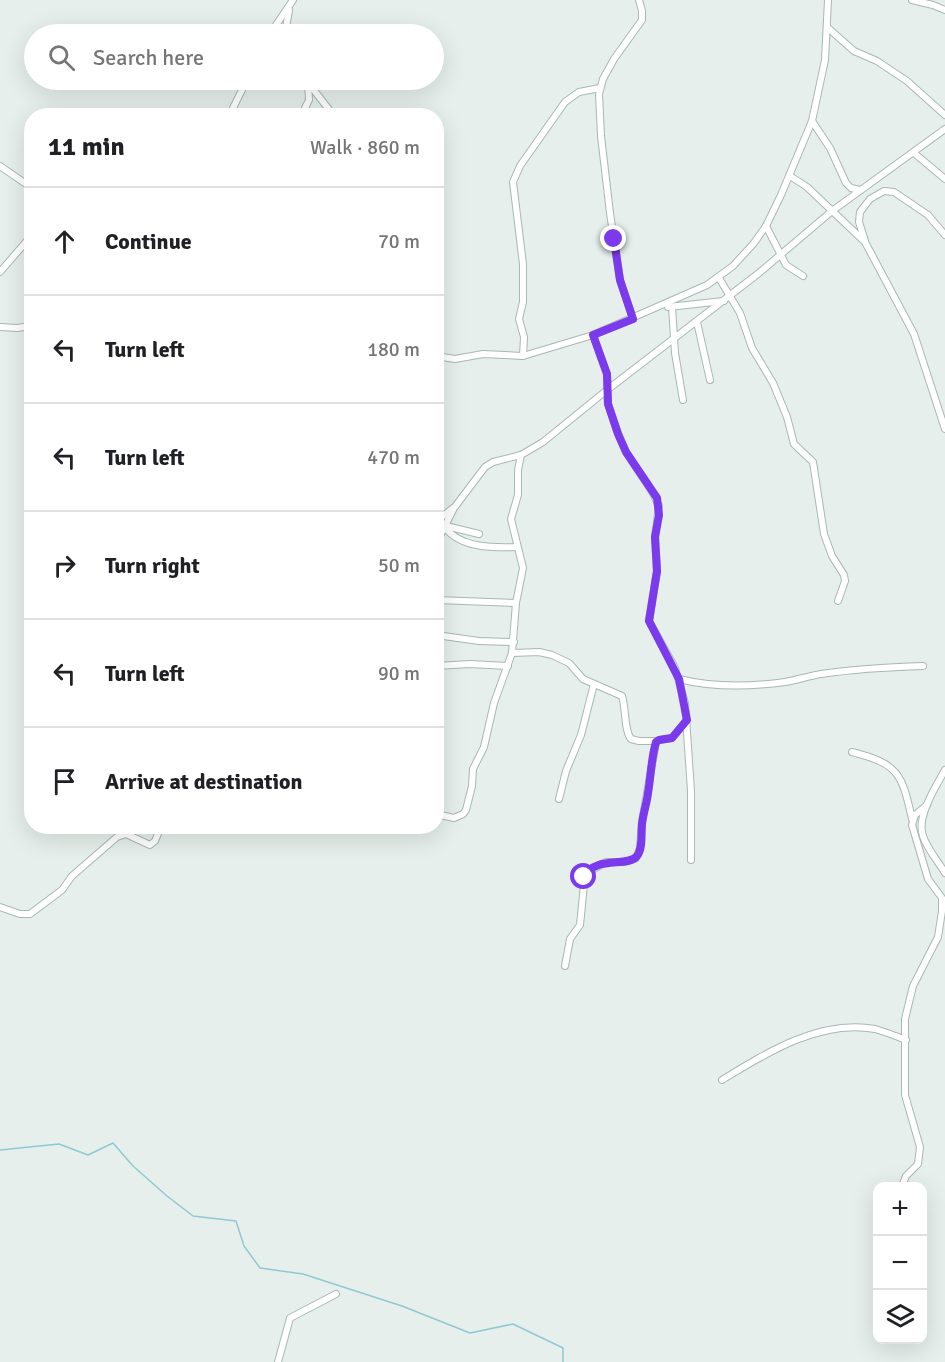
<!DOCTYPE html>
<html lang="en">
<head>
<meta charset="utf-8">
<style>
  :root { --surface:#fff; --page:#f2f2f2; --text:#202124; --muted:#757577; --line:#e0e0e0 }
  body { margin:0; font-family:Signika,sans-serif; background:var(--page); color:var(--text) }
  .controls { position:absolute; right:18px; bottom:18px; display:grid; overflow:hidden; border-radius:12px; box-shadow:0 6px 24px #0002 }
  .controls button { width:54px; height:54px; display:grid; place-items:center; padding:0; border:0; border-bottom:2px solid var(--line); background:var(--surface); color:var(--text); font:30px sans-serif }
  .stop { position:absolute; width:18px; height:18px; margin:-14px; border:4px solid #7c3aed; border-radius:50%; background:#fff }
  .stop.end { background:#7c3aed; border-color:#fff; box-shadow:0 2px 6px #0008 }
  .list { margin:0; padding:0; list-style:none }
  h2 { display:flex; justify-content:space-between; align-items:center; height:78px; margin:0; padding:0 24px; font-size:26px }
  h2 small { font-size:20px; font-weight:400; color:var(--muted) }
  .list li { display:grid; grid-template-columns:39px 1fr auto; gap:18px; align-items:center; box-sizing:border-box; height:108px; padding:0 24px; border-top:2px solid var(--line) }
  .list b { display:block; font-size:22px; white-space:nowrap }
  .list em { font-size:20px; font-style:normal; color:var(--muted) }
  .icon { flex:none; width:33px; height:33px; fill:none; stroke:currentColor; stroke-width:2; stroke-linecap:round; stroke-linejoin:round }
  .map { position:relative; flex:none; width:945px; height:1362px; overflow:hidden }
  .search { position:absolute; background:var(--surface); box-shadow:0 6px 24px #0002; left:24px; top:24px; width:420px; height:66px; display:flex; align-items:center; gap:15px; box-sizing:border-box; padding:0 21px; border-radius:33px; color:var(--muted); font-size:22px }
  .panel { position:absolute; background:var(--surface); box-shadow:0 6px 24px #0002; left:24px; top:108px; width:420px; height:726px; border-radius:24px }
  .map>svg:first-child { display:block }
</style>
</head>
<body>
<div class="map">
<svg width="945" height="1362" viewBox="0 0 945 1362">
  <rect width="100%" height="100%" fill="#e6efeb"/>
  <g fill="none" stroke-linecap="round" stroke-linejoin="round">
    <!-- stream -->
    <polyline stroke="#8ec9d4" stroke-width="1.5" points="0,1150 59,1144 88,1155 113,1143 133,1166 167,1196 193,1216 236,1221 244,1246 260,1268 303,1274 402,1306 470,1333 513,1324 563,1348 563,1362"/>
    <defs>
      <g id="street">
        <polyline points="912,0 933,5 945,10"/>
        <polyline points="828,28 854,51 877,61 907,81 945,115"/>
        <polyline points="270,34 293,0"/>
        <polyline points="285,34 289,10"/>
        <polyline points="306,80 334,116"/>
        <polyline points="229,116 247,80"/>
        <polyline points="301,116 309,100 308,84"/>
        <polyline points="812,121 830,148 846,183 851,188 860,190"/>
        <polyline points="914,153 945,179"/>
        <polyline points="0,166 32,188"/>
        <polyline points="790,176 807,187 865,242 914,334 945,429"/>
        <polyline points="766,226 786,265 803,276"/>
        <polyline points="865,241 859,222 860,212 870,199 884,191 894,192 928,215 945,235"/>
        <polyline points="0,272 32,235"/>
        <polyline points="719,278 740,313 752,348 773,383 787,417 794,444 813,462 824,534 832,556 844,575 845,581 838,601"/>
        <polyline points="668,307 724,301"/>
        <polyline points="672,307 675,353 683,400"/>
        <polyline points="633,319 620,280 610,213 601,136 599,94 603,79 614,59 642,20 642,11 639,0"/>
        <polyline points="697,322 710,380"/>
        <polyline points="0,327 17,328 32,326"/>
        <polyline points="593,335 607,374 608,404 618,433 626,452 653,493 659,506 655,537 657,571 649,621 675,668 685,703 691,791 691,860"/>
        <polyline points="436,356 455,359 483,354 523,356 593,335 707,285 733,266 754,243 766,226 781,195 812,121 825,60 828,0"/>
        <polyline points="523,356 524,337 519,319 523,302 523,264 513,182 520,166 565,102 579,92 600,88"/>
        <polyline points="436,522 453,508"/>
        <polyline points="446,526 479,534"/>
        <path d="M445,527C459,548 494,548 517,547"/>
        <polyline points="436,544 454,508 485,467 493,462 521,455 543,442 607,390 759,273 832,211 945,129"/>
        <polyline points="436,600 516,603"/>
        <polyline points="436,635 479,641 514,642"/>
        <path d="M512,653L539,652L552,655L569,663L583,679L622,696C626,708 624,730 631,739L639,741H657"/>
        <polyline points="436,666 470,664 508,666"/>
        <path d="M679,679C715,688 749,687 785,682C797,680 809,676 821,674C855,669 889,667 923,666"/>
        <path d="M852,752C899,764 902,774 912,819"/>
        <path d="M945,770C936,786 916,817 923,836C927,849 938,861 945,873"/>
        <polyline points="559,799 566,771 581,735 594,684"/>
        <polyline points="436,814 454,818 463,814 466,810 472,786 473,769 484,747 494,703 512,653 516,603 523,568 511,519 518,495 518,470 521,455"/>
        <polyline points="0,907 20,914 30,914 62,890 72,876 117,837 126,834 150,845 155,841 161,826"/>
        <polyline points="565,966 570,939 580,925 585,874 606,862 624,862 635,859 637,856 640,848 642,822 656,742 659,740 672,738 686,721"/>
        <path d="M722,1080C766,1053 820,1019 875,1029C885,1032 896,1036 906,1040"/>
        <polyline points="902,1186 906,1176 918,1164 920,1147 905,1095 905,1019 913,986 938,937 942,911 942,898 928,879 912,825 915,815 927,805"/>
        <polyline points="278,1362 290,1318 336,1294"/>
      </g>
    </defs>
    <!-- street casing -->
    <use href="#street" stroke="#a8b8b2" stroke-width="8"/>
    <!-- street -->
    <use href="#street" stroke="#fff" stroke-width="6"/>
  </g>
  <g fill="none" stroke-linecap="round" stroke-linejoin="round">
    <!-- route -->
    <path stroke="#7c3aed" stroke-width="8" d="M584,877C595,855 628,868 637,856C643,849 641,833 642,824C643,814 647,803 648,793C651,776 651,759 656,742L659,740L672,738L687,720L679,679L649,621L657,571L655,537L659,515L657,498L626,452L618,434L608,404L607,374L593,335L633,319L620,280L614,239"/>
  </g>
</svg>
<div class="controls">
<button>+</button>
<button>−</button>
<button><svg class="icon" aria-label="layers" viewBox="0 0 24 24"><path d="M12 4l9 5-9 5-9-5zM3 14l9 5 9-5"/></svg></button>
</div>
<div class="stop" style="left:584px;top:877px"></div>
<div class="stop end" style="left:614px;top:239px"></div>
<div class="search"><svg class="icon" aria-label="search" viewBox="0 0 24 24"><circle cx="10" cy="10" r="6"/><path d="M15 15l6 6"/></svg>Search here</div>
<section class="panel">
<h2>11 min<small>Walk · 860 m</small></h2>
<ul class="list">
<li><svg class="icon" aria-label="ahead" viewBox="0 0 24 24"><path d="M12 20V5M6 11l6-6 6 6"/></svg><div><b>Continue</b></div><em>70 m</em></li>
<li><svg class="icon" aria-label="left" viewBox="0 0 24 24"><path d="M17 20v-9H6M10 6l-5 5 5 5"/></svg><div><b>Turn left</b></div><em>180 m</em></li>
<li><svg class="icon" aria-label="left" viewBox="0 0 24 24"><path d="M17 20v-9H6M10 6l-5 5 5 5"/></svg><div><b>Turn left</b></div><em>470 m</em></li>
<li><svg class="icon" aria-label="right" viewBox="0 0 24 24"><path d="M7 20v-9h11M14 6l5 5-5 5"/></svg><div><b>Turn right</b></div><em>50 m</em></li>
<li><svg class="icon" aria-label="left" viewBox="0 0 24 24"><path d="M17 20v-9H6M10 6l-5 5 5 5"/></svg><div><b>Turn left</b></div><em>90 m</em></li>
<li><svg class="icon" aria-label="arrive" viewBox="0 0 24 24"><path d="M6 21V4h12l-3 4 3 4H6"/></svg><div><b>Arrive at destination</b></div></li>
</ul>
</section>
</div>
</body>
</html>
